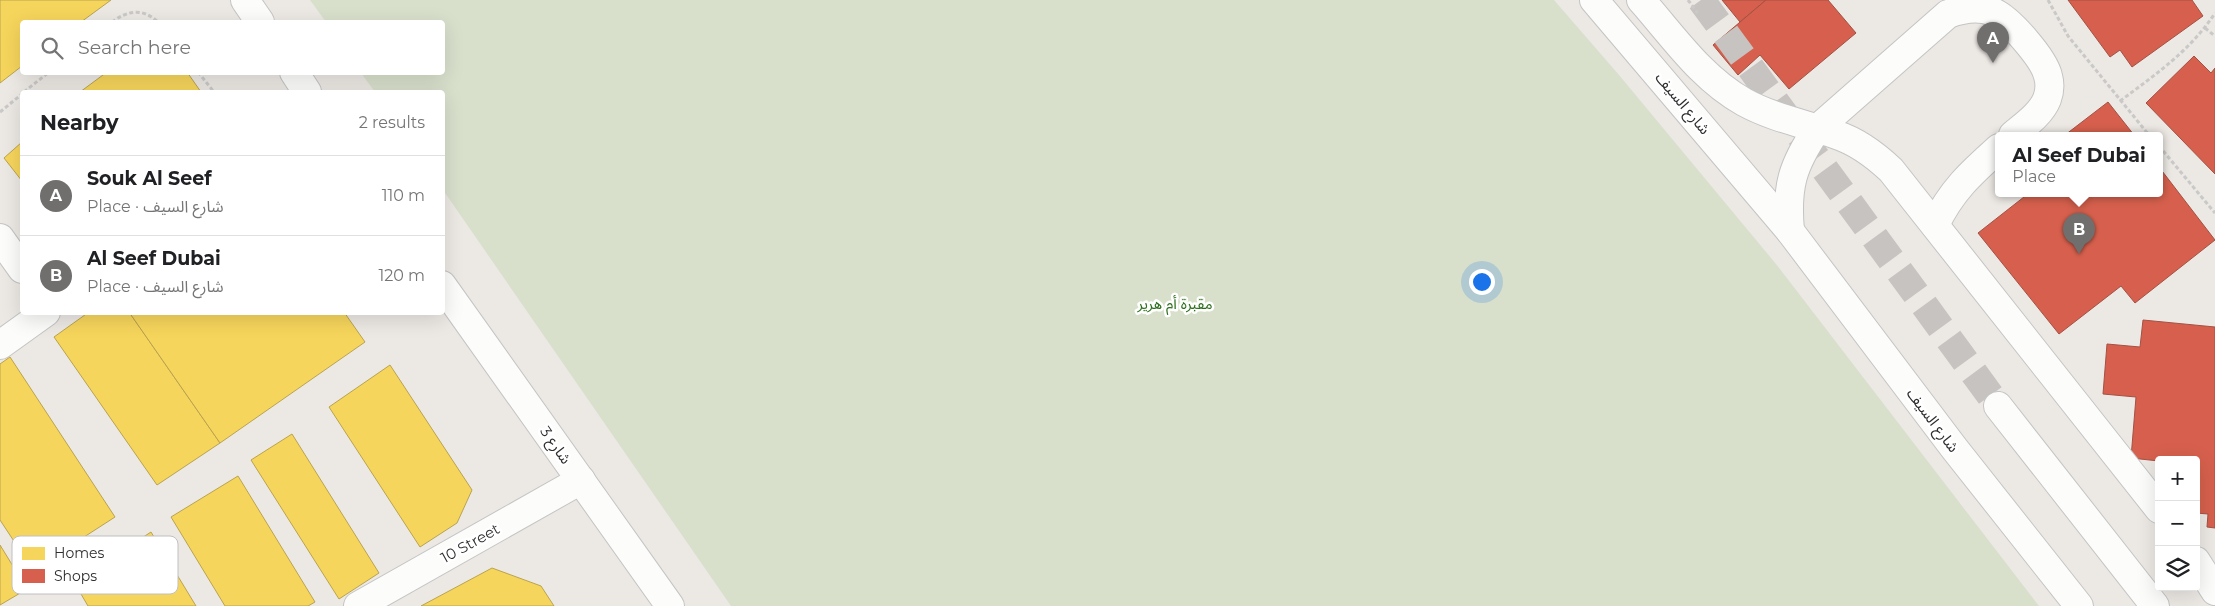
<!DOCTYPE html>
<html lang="en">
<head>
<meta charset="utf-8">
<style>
  :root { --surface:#fff; --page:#f2f2f2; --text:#202124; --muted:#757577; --line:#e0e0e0; --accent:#706f6e }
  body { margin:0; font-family:Montserrat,"Noto Sans Arabic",sans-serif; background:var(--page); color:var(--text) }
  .controls { position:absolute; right:15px; bottom:15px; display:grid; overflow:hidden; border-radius:5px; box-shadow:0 5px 20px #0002 }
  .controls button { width:45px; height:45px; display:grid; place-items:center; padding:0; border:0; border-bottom:1px solid var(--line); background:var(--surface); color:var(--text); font:25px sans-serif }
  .you { position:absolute; left:1481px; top:281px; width:18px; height:18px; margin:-12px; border:4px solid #fff; border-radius:50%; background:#1a73e8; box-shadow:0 0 0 8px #1a73e833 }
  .badge { display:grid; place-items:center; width:32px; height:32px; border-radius:50%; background:var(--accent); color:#fff; font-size:16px; font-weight:700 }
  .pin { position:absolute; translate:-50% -41px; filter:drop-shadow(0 1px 2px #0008) }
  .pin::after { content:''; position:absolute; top:26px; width:18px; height:15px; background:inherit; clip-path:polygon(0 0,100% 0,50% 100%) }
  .popup { position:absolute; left:1995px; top:132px; width:168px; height:65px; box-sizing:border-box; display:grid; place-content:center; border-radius:5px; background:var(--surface); filter:drop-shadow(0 1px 4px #0005); font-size:16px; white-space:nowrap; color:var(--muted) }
  .popup b { font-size:19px; color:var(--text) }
  .popup::after { content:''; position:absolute; left:50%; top:100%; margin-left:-10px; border:10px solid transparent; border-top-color:var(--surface) }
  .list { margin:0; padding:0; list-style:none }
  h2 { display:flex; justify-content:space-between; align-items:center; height:65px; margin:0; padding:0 20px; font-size:21px }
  h2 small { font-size:16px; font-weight:400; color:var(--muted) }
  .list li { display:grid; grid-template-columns:32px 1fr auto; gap:15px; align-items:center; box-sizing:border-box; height:80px; padding:0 20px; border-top:1px solid var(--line) }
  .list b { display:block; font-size:19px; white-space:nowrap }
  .list p { margin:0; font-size:16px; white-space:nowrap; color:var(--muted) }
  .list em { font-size:16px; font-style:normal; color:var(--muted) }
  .icon { flex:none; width:28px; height:28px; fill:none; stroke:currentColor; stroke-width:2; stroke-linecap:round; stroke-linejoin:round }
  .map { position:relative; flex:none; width:2215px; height:606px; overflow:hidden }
  .search { position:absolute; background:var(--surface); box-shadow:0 5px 20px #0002; left:20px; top:20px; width:425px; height:55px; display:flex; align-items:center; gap:12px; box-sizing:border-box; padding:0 18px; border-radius:5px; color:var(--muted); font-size:19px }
  .panel { position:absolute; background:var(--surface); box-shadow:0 5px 20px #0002; left:20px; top:90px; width:425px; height:225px; border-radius:5px }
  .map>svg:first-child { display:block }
</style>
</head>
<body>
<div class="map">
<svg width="2215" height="606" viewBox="0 0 2215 606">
  <rect width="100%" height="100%" fill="#ece8e4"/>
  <!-- cemetery -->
  <polygon fill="#d8e0cc" points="310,0 1554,0 1619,75 1776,264 2039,606 731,606 443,190 442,92 375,92 361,73 442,72 442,22 326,22"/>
  <!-- homes -->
  <g fill="#f6d55c" stroke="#baa34e">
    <polygon points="0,0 111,0 81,22 22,22 22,66 0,83"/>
    <polygon points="107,72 187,72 201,92 80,92"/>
    <polygon points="22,142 22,181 4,158"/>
    <polygon points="89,312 129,312 220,443 157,485 54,337"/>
    <polygon points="129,312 344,312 365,342 220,443"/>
    <polygon points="10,357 115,517 33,570 0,520 0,364"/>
    <polygon points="390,365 472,490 457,523 420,547 329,407"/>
    <polygon points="292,434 379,573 339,599 251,460"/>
    <polygon points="238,476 315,602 308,606 225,606 171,517"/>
    <polygon points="151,532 196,606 88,606 74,582"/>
    <polygon points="0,545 27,589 0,605"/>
    <polygon points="492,568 541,586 554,606 421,606"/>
  </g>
  <!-- shops -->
  <g fill="#d6604d" stroke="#a45144">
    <polygon points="1722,0 1766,0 1740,22"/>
    <polygon points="1766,0 1828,0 1856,33 1789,89 1760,55 1738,75 1713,45"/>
    <polygon points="2068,0 2192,0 2203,16 2132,67 2120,50 2110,57"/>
    <polygon points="2194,56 2211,73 2215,68 2215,174 2146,103"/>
    <polygon points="2108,102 2134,135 2065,135"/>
    <polygon points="2159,167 2215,240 2135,303 2121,286 2059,334 1978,233 2029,193 2159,193"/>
    <polygon points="2143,320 2215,327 2215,528 2207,527 2208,514 2196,513 2196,460 2159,461 2131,458 2136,397 2103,394 2107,344 2140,347"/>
  </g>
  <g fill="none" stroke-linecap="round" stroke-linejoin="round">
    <!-- tertiary-tunnel -->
    <polyline stroke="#c6c3c0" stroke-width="28" stroke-dasharray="28 14" stroke-linecap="butt" points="1701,0 1998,406"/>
    <defs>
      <g id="minor">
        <path d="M1641,0C1673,36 1701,78 1744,102C1773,118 1806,124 1837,135C1858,142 1875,155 1891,170L2159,509"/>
        <path d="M1935,225C1951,191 1971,173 1999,148"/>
        <path d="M1790,231C1786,187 1792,166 1817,129L1948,14C1962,9 1979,6 1993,12C2010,19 2044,59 2048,76C2050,83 2050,91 2047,99C2041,114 2025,125 2013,135"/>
        <polyline points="0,238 22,269"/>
        <polyline points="0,345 46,312"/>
        <polyline points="2196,561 2215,591"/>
        <polyline points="358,606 581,480"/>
      </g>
      <g id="tertiary">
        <polyline points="1594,0 1790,231 1954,448 2079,606"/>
        <polyline points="1998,406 2155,606"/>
      </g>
      <g id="secondary">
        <polyline points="245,0 260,22"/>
        <polyline points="294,72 307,92"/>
        <polyline points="442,285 670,606"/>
      </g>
    </defs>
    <!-- minor casing -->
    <use href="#minor" stroke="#c5c4c5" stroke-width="30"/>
    <!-- tertiary casing -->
    <use href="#tertiary" stroke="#c5c4c5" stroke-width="30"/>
    <!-- secondary casing -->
    <use href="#secondary" stroke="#c5c4c5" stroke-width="30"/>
    <!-- path -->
    <g stroke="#c9c9c8" stroke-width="3" stroke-dasharray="4 2.5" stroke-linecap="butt">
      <polyline points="1688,0 1697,12 1694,14"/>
      <polyline points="2048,0 2068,36 2149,135"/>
      <path d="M112,22C128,10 143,8 158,22"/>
      <polyline points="2205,28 2215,36"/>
      <polyline points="198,72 214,92"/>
      <polyline points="24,92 49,72"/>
      <path d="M2120,101C2155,75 2191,50 2215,13"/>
      <polyline points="0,112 22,94"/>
      <polyline points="2159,146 2215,213"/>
    </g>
    <!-- minor -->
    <use href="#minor" stroke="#fcfcfb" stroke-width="28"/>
    <!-- tertiary -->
    <use href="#tertiary" stroke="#fcfcfb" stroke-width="28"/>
    <!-- secondary -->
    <use href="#secondary" stroke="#fcfcfb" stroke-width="28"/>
  </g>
  <g text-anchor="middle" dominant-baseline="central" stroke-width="5" stroke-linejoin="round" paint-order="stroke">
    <!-- street labels -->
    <g font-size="15" fill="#2e2e2e" stroke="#fff">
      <text transform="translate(1683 103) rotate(50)">شارع السيف</text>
      <text transform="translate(1933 420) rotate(53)">شارع السيف</text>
      <text transform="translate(556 445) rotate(55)">شارع 3</text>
      <text transform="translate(470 543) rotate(-29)">10 Street</text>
    </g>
    <!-- park labels -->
    <g font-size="15" fill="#2c6e1b" stroke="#fff">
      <text x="1175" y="303">مقبرة أم هرير</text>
    </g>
  </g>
  <!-- legend -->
  <rect x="12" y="536" width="166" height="58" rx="8" fill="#fff" stroke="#c0c0c0" stroke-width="1"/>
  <rect x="22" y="547" width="23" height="13" fill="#f6d55c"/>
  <rect x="22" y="569" width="23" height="14" fill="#d6604d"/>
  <g font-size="14" fill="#2e2e2e">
    <text x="54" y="558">Homes</text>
    <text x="54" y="581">Shops</text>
  </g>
</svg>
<div class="controls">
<button>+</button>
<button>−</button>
<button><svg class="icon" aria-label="layers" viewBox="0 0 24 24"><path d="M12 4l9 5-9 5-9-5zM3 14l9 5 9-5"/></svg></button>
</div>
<div class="you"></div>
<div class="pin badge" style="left:1993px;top:63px">A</div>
<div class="pin badge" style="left:2079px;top:254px">B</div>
<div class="popup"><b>Al Seef Dubai</b>Place</div>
<div class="search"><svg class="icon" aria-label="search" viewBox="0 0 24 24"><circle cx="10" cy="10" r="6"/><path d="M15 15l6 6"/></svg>Search here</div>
<section class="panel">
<h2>Nearby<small>2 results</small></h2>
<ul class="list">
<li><span class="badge">A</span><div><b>Souk Al Seef</b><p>Place · شارع السيف</p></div><em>110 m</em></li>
<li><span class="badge">B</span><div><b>Al Seef Dubai</b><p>Place · شارع السيف</p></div><em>120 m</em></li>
</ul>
</section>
</div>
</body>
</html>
